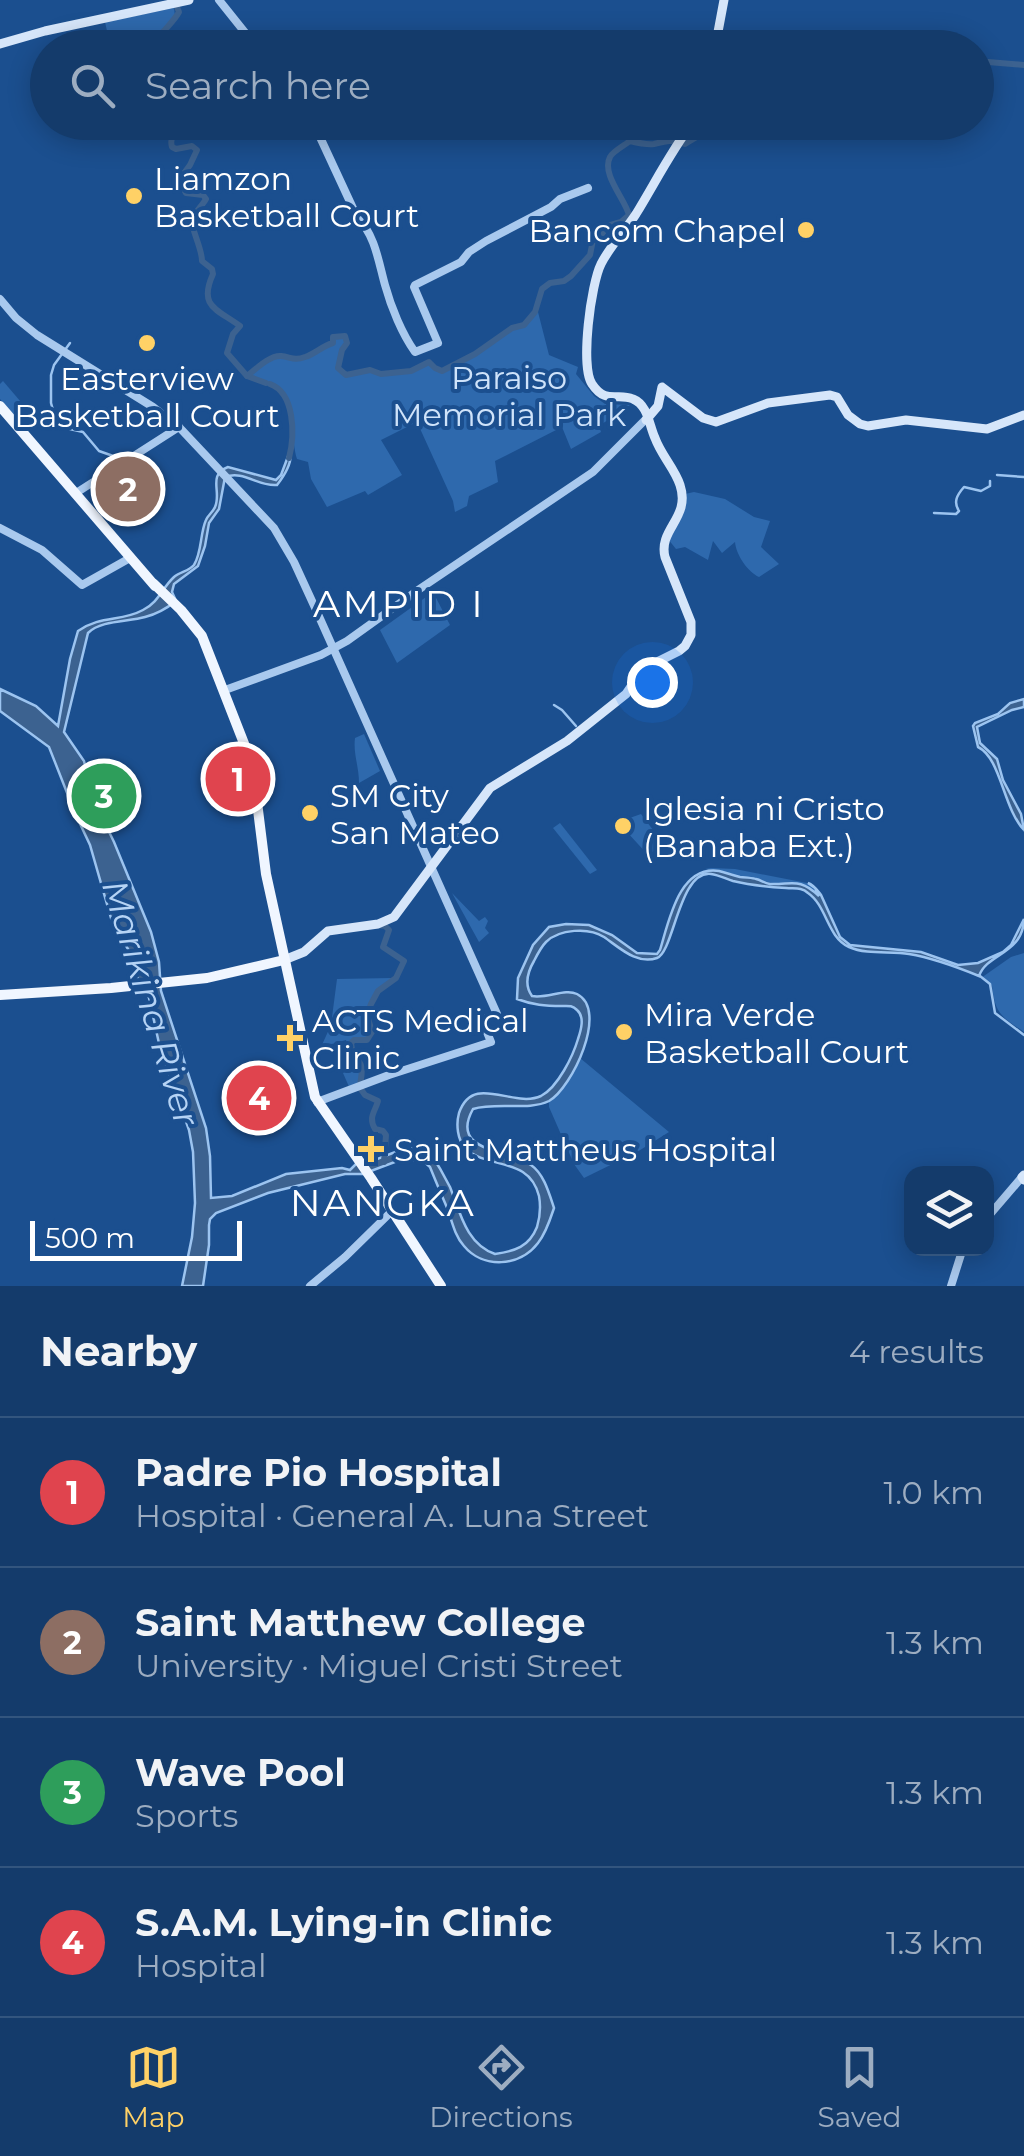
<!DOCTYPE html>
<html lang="en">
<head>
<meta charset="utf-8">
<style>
  :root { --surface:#143b6b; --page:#214673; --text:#f1f3f6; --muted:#9dadc1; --line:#33557e; --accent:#ffd166 }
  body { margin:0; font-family:Montserrat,sans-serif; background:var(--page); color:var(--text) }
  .controls { position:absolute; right:30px; bottom:30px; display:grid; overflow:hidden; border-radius:20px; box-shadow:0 5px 25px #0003 }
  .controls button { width:90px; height:90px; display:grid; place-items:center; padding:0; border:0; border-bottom:2px solid var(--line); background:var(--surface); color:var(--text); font:50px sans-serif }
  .scale { position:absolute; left:30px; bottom:25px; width:212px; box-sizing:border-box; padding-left:10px; border:5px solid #fff; border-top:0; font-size:28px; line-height:35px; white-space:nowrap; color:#fff; -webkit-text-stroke:8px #1b4f8f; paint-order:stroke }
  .you { position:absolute; left:652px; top:682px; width:35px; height:35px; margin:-25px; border:8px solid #fff; border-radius:50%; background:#1a73e8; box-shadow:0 0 0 15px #1a73e833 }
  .badge { display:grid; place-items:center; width:65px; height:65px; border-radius:50%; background:var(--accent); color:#fff; font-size:32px; font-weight:700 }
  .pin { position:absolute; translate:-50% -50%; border:5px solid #fff; box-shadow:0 2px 10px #0006 }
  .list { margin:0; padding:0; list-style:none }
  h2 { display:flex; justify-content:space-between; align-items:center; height:130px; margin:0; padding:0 40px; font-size:42px }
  h2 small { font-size:32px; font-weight:400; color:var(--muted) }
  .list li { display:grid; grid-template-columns:65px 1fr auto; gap:30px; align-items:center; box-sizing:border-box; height:150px; padding:0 40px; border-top:2px solid var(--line) }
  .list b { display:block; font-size:38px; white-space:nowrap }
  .list p { margin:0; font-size:32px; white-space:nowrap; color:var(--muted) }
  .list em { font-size:32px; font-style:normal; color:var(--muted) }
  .icon { flex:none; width:55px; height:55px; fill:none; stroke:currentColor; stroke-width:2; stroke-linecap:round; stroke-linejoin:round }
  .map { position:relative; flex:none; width:1024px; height:1286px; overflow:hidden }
  .search { position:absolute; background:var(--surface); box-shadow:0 5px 25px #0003; left:30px; right:30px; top:30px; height:110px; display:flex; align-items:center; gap:25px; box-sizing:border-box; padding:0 35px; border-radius:55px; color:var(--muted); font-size:38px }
  .sheet { height:730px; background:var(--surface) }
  nav { display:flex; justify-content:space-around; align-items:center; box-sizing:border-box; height:140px; border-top:2px solid var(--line); background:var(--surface); font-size:28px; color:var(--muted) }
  nav a { display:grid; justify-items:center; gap:5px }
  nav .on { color:var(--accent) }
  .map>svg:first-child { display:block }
</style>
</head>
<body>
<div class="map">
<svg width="1024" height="1286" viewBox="0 0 1024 1286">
  <rect width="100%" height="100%" fill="#1b4f8f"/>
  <!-- green -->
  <g fill="#2e69ad">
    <polygon points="174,8 175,16 160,33 110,44 105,22"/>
    <path d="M538,312L549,355L578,367L576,374L594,396L605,404L630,405L599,426L601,432L571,449L562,427L495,461L498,482L469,496L467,506L455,512L453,501L417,422L381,440L402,475L368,495L365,491L327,507L311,479L308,462L297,459C291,440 293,397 278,387C270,382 256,379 247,376C255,370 266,358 276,356C287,354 296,364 310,356C319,351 322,346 332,343L333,337L345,336L347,343L342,350L338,368L346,375L370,370L381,374L411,371L429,362L435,368L442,371L475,354L512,328L524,325L533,313Z"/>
    <polygon points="3,381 38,422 27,431 0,399 0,384"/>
    <path d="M694,492L725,499L754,517L770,521L761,547L779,564L759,577C748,572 736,555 735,542L722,553L713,541L708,560L685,547L676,549L668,539L685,494Z"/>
    <polygon points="433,592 450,625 397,663 380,630"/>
    <path d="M364,734L380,771L359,783C359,766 353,754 355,738Z"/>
    <polygon points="641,814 662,842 649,856 626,831 628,828 621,821"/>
    <polygon points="560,823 597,870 590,874 553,828"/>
    <path d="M711,868L735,869L807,883L814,888L819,898L804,885L788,882C775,885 768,882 755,879C745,876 740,878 731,873L724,874L705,869Z"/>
    <polygon points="452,893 479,921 485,917 488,921 485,928 489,933 479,942"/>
    <path d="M1024,953V1032C1002,1017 995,1014 992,986L981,978L1011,957Z"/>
    <path d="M392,978L374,995L365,1014C368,1023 373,1031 368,1038L353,1039L350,1042L352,1057C364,1065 361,1073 358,1085L350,1089L343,1073L352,1068L348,1059L351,1054L346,1040L321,1047L331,1025L337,979Z"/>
    <polygon points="580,1058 669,1132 637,1152 584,1178 574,1164 549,1107 549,1100 567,1083"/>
  </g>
  <!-- water -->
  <g fill="#3c6290" stroke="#9cc4f0" stroke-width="2.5">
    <path d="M290,451C293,462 284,476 277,485C258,487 244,470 225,477L219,509L209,523L205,546L198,566L174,584L172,592L176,601C166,609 157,614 145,617C128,622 101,620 88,633L64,732L84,761L94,801L114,842L151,932L159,962L161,991L206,1128L210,1156L211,1198L232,1196L286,1174L342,1168L350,1170L356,1164C382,1163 403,1140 429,1151C437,1163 444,1175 450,1187C460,1212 466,1244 495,1254C515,1251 529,1247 537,1227C540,1217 541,1207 539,1196C529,1156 489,1170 466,1149C457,1140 456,1124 459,1113C473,1072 513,1109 541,1096C558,1087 573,1056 578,1039C581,1030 585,1017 577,1010C572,1005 568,1006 562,1006C545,1006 533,1005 517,999L518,978L533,945L549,927L566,924L589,925L612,935L637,953L657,954L660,950C669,921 679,865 719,871C727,873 732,875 740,877C741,877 754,878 756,879C761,880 764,883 770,884C792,885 799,877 819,896L815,888L808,883C814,885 817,890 821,895L840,937L850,945L921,952L958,965L978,963L1003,952L1011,945L1024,919C1023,954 987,953 979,976C957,967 933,958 909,954C890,951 867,955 849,947C827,937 827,906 808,893C801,887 795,889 786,888C769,887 750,885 733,881C726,879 719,875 711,874C679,870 674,952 657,958C637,965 620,948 604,937C589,927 559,929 546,942C541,947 537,955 534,961C527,973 524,985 532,996C547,999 565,988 577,994C609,1010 572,1088 549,1101C529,1111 496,1102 473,1109C449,1152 507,1149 531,1165C544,1174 549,1193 554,1208C550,1220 546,1233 538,1243C520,1267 483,1269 464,1246C455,1236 452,1222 448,1210C442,1196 436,1182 430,1167L422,1160H400L363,1174H345L268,1193L216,1213L210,1219L209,1225V1245L203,1286H182L192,1237L195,1203L193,1152L189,1130L160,1048L149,998L137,977L133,957L113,925L90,845L75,813L49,747L0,711V689L36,706L58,726L70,659L78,631C101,615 121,622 143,610C159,602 162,588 174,577C180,572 189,571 194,565C202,552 200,533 206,520C208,515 213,512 215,507C222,492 207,475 228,467L276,480L281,475Z"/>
    <path d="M1024,699V707L1012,710L977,727L980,743L997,759L1003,780L1021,814L1024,830C1003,808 1001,758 978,747L973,726L975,723L998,714L1010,703Z"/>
  </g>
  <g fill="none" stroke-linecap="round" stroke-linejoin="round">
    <!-- stream -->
    <g stroke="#9cc4f0" stroke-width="2.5">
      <polyline points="70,343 54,365 51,375 51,403 57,424 61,427 83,432 99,451 116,457 118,463"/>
      <polyline points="997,475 1024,477"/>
      <path d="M934,513L956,514L959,511C953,502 957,495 964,487L981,491L990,486V481"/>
      <polyline points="554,705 562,710 576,726"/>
      <polyline points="980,976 990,984 995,1013 1024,1035"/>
    </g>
    <!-- river -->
    <g stroke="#3c6290" stroke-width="6">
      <path d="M154,48C158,33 172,25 179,12L177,7"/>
      <polyline points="976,61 1024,65"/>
      <polyline points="976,85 981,89 981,94 976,99"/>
      <path d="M187,122C181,133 168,133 172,147L176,149L192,146L197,150L190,165L179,180L186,193L203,195L206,199C202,206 194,213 192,220C191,229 202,248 202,261L212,269L213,274C198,307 217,309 240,326L233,334L227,353L247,376L266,383"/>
      <polyline points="814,122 831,132 859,126 865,122"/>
      <path d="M247,376C256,369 270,355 281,356C291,357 294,361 305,357C315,354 322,346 333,343V337L345,336L347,343L342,350L338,368L346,375L370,370L381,374L411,371L429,362L435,368L442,371L475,354L512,328L524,325L535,312L542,289L550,283L564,281L571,276L590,255L593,240L598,241L607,226L621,222L629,215C625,199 601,174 610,157C612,152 625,145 630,141C638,143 646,145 654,144C666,141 672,139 685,144L710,129L714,122"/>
      <path d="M270,384C295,393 295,435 289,458"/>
      <path d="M360,1085C362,1073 365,1063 353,1056L351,1043L354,1040H367L372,1032L367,1015L371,1004L378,991L396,978L404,961L383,947L389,930L385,926L379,925"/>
      <path d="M360,1088L365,1095L378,1101C375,1112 368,1117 375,1129L383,1131L386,1135L384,1162"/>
    </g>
    <!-- tertiary -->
    <g stroke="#a9c9ee" stroke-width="8">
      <polyline points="219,0 247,35 264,48"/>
      <path d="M313,122L358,219C375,234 379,264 385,285C391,307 402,334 415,352L438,343L414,287L415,285L461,262L469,252L486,241L551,207L560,199L588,188"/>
      <polyline points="0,299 16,318 37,335 153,407 179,427 274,528 294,562 317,612 497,1014 482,1020 491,1042 389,1075 317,1102"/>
      <polyline points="76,493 179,427"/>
      <polyline points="0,528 42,550 82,585 130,558"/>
      <polyline points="225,690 321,655 347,641 421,588 593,472 645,420"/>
      <polyline points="986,1219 1022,1177"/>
      <polyline points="310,1286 345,1257 392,1211"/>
      <polyline points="951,1286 963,1248"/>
    </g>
    <!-- secondary -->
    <g stroke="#d6e6fa" stroke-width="9">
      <polyline points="0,44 45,31 189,0"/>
      <polyline points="715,48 724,0"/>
      <polyline points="646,420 658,406 662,387 703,418 716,422 768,403 830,395 837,397 848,415 860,424 868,426 906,420 987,429 1024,415"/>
      <path d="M284,960L304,952L328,931L378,924L394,917L490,788L567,741L626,694L643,669L679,651L685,646L691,635V622L665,557C658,529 691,518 680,485C675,469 661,455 655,438C649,425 648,405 633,399C617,392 606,405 592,384C580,366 591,284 601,264C610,246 625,231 636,214C655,183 671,151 693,122"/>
      <polyline points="1024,1175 1022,1177 1024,1180"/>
    </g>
    <!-- primary -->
    <g stroke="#f0f6ff" stroke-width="10">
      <polyline points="0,406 155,586"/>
      <polyline points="154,584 181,610 202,636 245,746 257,802 266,874 315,1097 371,1178 441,1286"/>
      <polyline points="0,995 111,988 207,978 284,960"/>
    </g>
  </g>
  <!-- markers -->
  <g fill="#ffd166" stroke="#1b4f8f" stroke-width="4">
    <circle cx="134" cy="196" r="10"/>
    <circle cx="806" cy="230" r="10"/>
    <circle cx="147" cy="343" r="10"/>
    <circle cx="310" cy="813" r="10"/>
    <circle cx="623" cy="826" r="10"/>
    <circle cx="624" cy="1032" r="10"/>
    <path d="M285 1023h10v10h10v10h-10v10h-10v-10h-10v-10h10z"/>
    <path d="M366 1134h10v10h10v10h-10v10h-10v-10h-10v-10h10z"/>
  </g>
  <g text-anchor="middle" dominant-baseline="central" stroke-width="8" stroke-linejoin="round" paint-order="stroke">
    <!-- poi labels -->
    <g font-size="32" fill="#fff" stroke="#1b4f8f" text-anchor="start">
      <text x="154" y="178">Liamzon<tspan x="154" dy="37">Basketball Court</tspan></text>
      <text x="786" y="230" text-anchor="end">Bancom Chapel</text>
      <text x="147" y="378" text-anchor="middle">Easterview<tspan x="147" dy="37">Basketball Court</tspan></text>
      <text x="330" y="795">SM City<tspan x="330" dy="37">San Mateo</tspan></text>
      <text x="643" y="808">Iglesia ni Cristo<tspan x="643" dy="37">(Banaba Ext.)</tspan></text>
      <text x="644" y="1014">Mira Verde<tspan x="644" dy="37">Basketball Court</tspan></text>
      <text x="312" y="1020">ACTS Medical<tspan x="312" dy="37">Clinic</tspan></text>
      <text x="394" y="1149">Saint Mattheus Hospital</text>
    </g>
    <!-- park labels -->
    <g font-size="32" fill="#cfe3fa" stroke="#1b4f8f">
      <text x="509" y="377">Paraiso<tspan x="509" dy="37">Memorial Park</tspan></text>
    </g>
    <!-- water labels -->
    <g font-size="35" font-style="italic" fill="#b5d3f5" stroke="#1b4f8f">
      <text transform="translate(151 1003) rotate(73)">Marikina River</text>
    </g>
    <!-- quarter labels -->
    <g font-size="38" letter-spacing="2.5" fill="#fff" stroke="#1b4f8f">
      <text x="399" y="603">AMPID I</text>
      <text x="383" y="1202">NANGKA</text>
    </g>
  </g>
</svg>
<div class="controls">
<button><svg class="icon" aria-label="layers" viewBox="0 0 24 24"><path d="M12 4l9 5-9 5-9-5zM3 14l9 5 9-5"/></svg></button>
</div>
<div class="scale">500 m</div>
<div class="you"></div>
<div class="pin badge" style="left:238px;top:779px;background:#e0444e">1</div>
<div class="pin badge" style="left:128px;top:489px;background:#8d6e63">2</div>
<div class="pin badge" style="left:104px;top:796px;background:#2e9e5b">3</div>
<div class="pin badge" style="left:259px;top:1098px;background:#e0444e">4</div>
<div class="search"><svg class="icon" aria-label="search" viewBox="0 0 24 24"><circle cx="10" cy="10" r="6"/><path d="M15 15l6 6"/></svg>Search here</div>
</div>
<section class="sheet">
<h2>Nearby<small>4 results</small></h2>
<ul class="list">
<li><span class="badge" style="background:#e0444e">1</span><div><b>Padre Pio Hospital</b><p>Hospital · General A. Luna Street</p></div><em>1.0 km</em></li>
<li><span class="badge" style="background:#8d6e63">2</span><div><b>Saint Matthew College</b><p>University · Miguel Cristi Street</p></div><em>1.3 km</em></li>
<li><span class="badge" style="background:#2e9e5b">3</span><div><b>Wave Pool</b><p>Sports</p></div><em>1.3 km</em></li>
<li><span class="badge" style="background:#e0444e">4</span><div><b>S.A.M. Lying-in Clinic</b><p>Hospital</p></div><em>1.3 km</em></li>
</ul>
</section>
<nav>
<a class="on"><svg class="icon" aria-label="map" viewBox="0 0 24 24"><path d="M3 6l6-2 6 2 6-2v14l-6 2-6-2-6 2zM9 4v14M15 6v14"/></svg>Map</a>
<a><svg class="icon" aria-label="directions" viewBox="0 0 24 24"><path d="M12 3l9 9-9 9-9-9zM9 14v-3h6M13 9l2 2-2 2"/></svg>Directions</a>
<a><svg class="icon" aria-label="saved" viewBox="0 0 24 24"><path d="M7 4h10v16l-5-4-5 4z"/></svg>Saved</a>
</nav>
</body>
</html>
